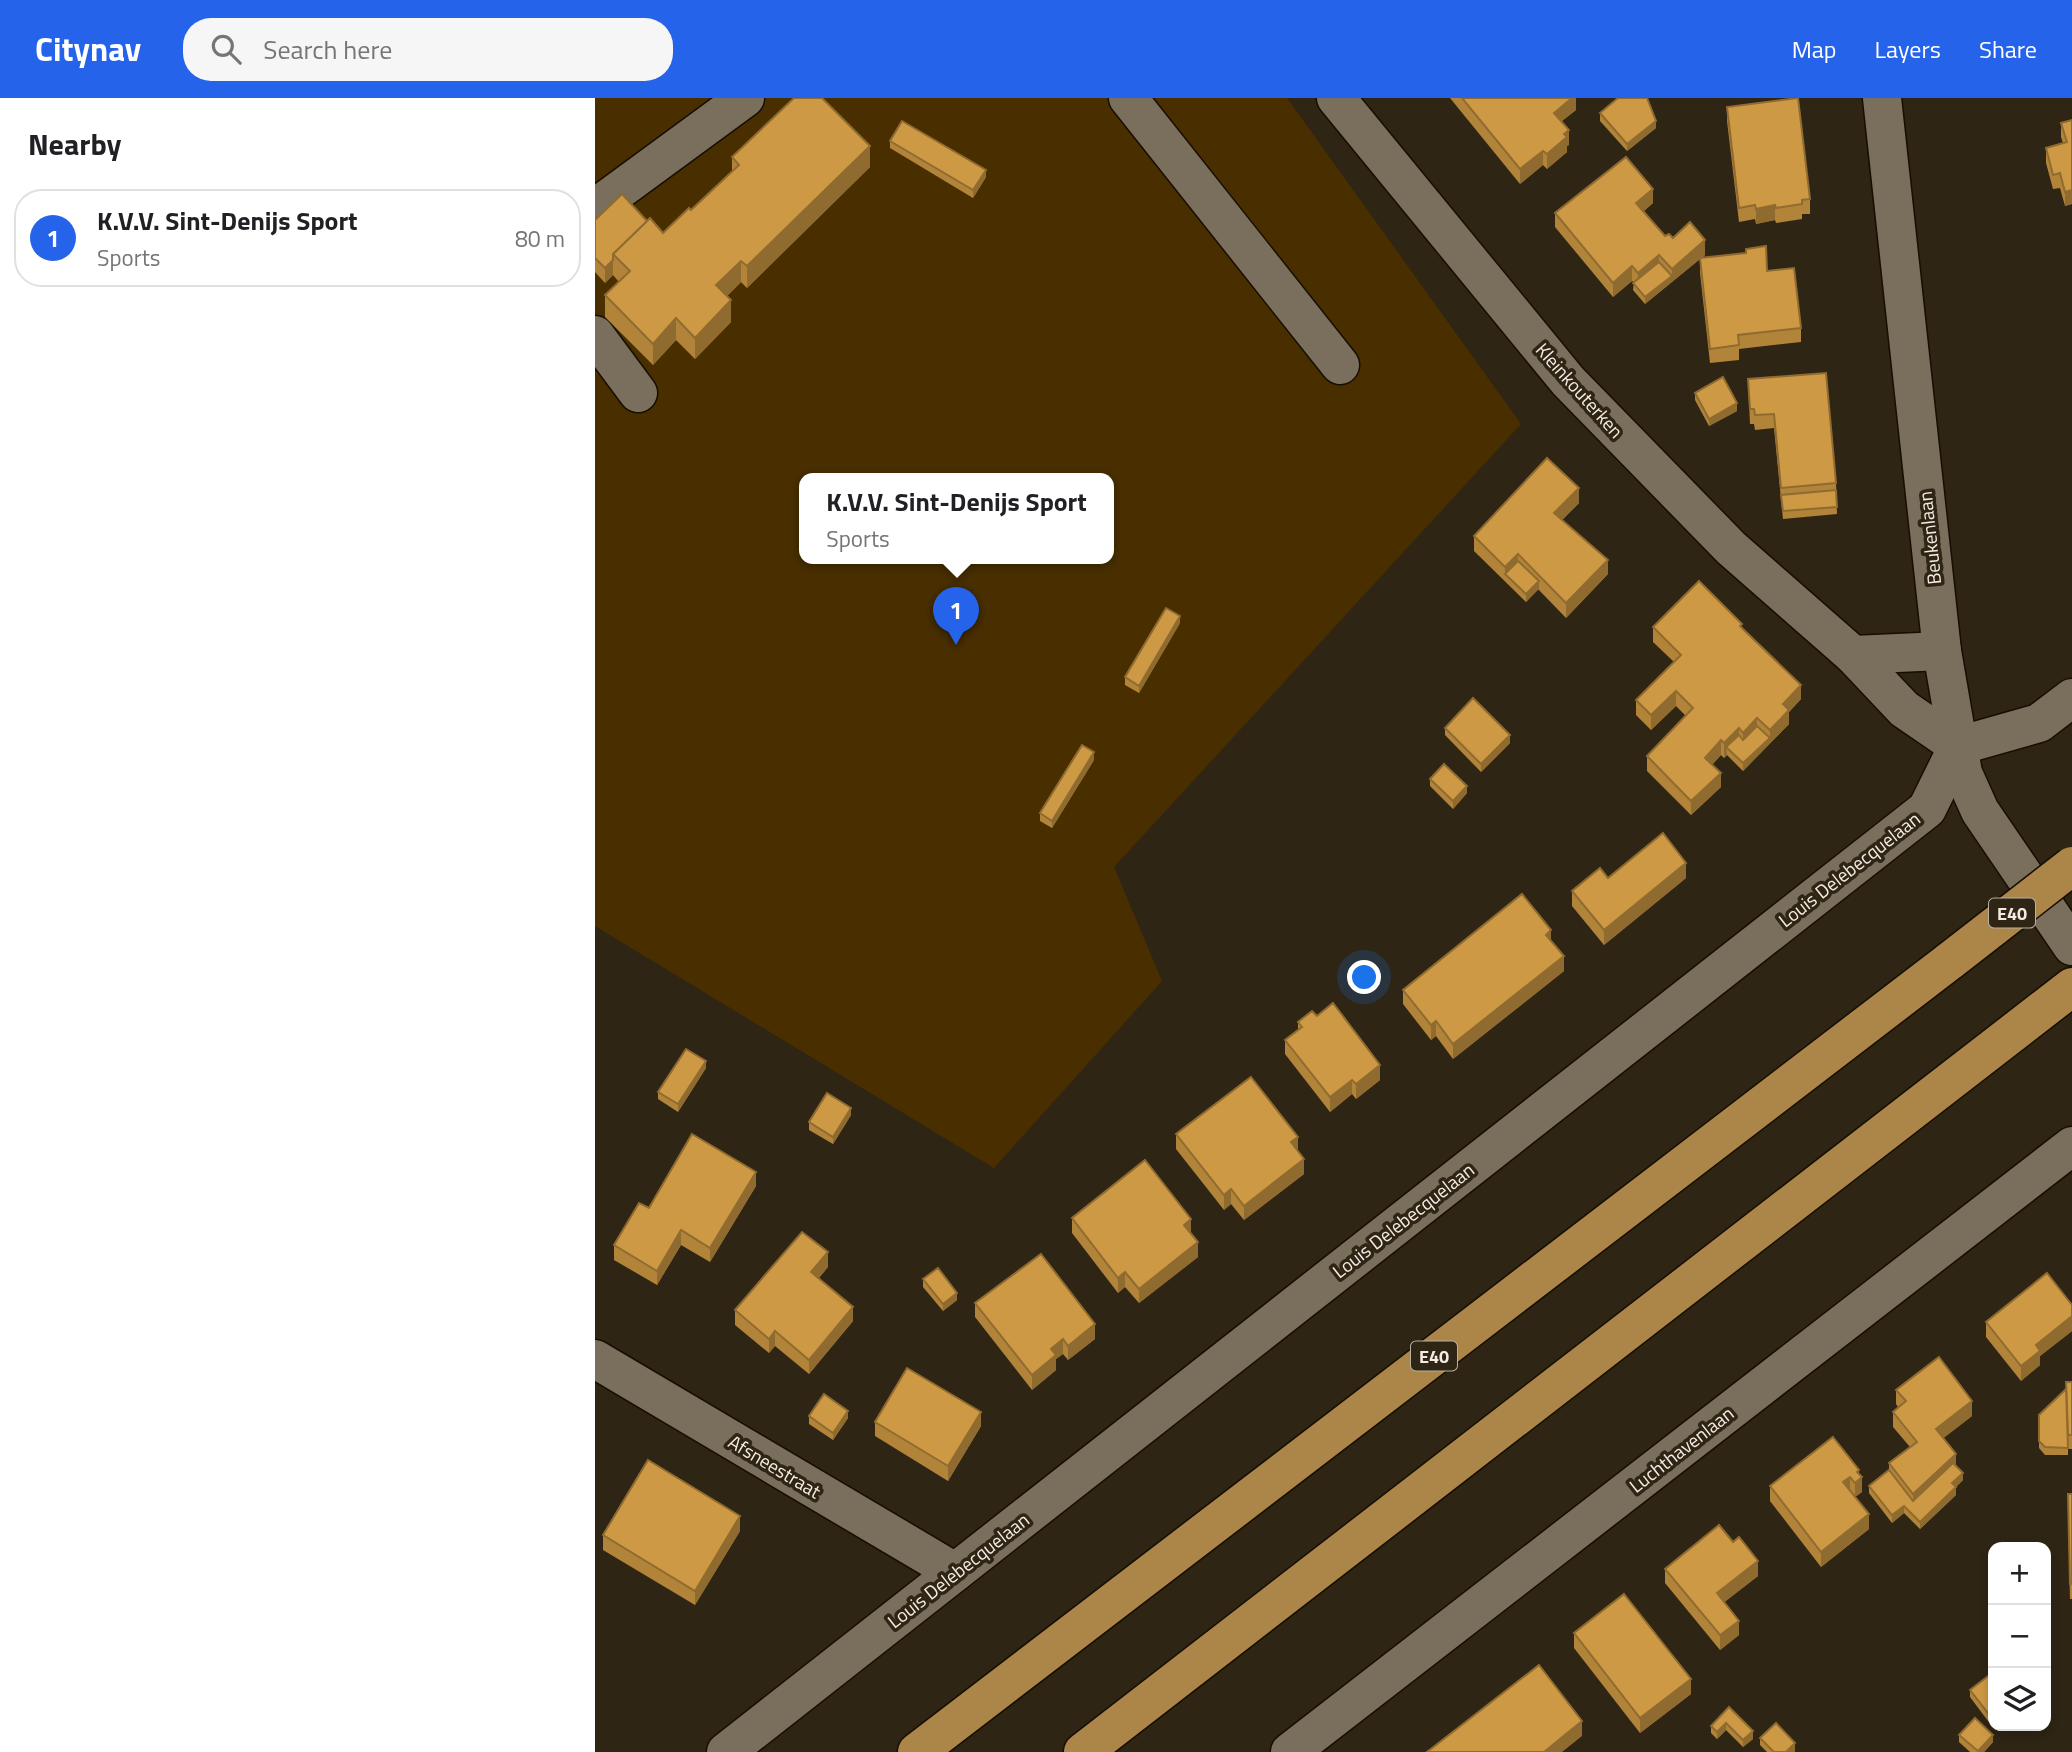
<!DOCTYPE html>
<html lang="en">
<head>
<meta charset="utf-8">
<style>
  :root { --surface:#fff; --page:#f6f6f6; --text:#202124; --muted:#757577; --line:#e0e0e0; --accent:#2563eb }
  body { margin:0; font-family:"Titillium Web",sans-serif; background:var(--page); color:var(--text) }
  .controls { position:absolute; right:21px; bottom:21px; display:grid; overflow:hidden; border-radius:14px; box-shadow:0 4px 10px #0003 }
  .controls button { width:63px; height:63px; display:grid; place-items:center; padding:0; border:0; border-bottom:2px solid var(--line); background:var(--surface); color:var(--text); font:35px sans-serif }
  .you { position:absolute; left:770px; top:880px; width:24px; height:24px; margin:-18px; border:5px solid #fff; border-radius:50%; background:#1a73e8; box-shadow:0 0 0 10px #1a73e833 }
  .badge { display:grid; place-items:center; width:46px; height:46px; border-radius:50%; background:var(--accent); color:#fff; font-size:23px; font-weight:700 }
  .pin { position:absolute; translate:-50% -58px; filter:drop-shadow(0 2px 4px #0008) }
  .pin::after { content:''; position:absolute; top:37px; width:24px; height:21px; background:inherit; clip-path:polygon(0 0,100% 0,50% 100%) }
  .popup { position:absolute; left:204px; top:375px; width:315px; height:91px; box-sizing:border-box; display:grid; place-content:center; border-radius:14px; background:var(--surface); filter:drop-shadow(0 2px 5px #0005); font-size:23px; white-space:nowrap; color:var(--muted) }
  .popup b { font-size:26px; color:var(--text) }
  .popup::after { content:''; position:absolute; left:50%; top:100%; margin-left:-14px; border:14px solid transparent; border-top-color:var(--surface) }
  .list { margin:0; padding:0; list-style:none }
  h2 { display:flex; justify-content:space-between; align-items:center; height:91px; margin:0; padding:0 28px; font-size:30px }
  h2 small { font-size:23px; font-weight:400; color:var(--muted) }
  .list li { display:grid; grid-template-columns:46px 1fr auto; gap:21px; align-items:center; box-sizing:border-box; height:98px; margin:0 14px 14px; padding:0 14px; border:2px solid var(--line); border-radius:28px }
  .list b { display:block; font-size:26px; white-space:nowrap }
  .list p { margin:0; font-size:23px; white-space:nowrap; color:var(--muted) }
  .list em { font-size:23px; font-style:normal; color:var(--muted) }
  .icon { flex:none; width:38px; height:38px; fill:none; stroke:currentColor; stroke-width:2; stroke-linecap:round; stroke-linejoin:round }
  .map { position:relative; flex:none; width:1477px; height:1654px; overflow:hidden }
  header { display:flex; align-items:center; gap:42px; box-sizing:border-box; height:98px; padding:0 35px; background:var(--accent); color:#fff }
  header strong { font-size:33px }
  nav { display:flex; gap:38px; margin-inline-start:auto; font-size:24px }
  .search { width:490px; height:63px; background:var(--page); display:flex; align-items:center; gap:18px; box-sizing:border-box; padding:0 24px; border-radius:28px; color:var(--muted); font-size:26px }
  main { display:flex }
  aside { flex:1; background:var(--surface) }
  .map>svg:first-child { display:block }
</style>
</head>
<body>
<header>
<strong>Citynav</strong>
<div class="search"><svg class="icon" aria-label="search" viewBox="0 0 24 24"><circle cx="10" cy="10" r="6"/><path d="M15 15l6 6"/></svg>Search here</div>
<nav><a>Map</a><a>Layers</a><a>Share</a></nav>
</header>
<main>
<aside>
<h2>Nearby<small></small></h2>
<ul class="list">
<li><span class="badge">1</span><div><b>K.V.V. Sint-Denijs Sport</b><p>Sports</p></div><em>80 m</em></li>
</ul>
</aside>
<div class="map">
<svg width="1477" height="1654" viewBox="0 0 1477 1654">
  <rect width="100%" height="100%" fill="#2f2515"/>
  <!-- pitch -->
  <path fill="#492f00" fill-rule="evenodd" d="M0,0H692L926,326L519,769L567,883L399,1070L0,828ZM209,381H513V461H209Z"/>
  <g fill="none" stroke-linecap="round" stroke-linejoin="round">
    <defs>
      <g id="minor">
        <polyline points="533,0 745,267"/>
        <polyline points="741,0 973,283 1136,450 1258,557 1309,611 1363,648"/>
        <polyline points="1287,0 1347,553 1368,675 1385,713 1477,848"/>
        <polyline points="0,110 150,0"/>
        <polyline points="0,237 43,295"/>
        <polyline points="1258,557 1347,553"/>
        <polyline points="0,1261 360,1474"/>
        <polyline points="131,1654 1332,711 1363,648 1444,625 1477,600"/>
        <polyline points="695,1654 1477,1048"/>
      </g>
      <g id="highway">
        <polyline points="322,1654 1356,862"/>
        <polyline points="488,1654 1477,889"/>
      </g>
    </defs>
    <!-- minor casing -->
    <use href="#minor" stroke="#170e02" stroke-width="41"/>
    <!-- highway casing -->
    <use href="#highway" stroke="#170e02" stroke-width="41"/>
    <!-- minor -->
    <use href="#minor" stroke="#7a6e5c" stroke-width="38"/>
    <!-- highway -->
    <use href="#highway" stroke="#ac8549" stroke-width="38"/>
    <defs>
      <polyline id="highway-bridge" points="1356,862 1477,768"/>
    </defs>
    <!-- highway-bridge casing -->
    <use href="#highway-bridge" stroke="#170e02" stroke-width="41" stroke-linecap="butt"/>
    <!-- highway-bridge -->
    <use href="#highway-bridge" stroke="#ac8549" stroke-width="38"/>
  </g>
  <!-- wall -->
  <g fill="#b1843a">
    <polygon points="855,0 981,0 981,12 967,23 974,47 972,48 972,54 952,71 948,67 925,86"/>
    <polygon points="1132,9 1215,101 1215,116 1207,116 1207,121 1181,125 1180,122 1161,126 1160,121 1144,124 1132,23"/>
    <polygon points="1005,15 1061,30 1032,53 1005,23"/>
    <polygon points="1477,22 1477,106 1470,108 1465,90 1458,91 1451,65 1451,50 1468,45 1466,39 1466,25"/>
    <polygon points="295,43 391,79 378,100 295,50"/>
    <polygon points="137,59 275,69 152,190 146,184 132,198 136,224 100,261 81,242 58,267 10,219 10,197 24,184 18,177 10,185 0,174 0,122 52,123 68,135 96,112 137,74"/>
    <polygon points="1058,105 1049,113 1070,138 1078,140 1110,157 1107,160 1172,173 1206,230 1206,244 1144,251 1144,262 1115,265 1105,175 1105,161 1050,206 1038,192 1039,184 1037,183 1018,199 960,129 960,115"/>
    <polygon points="1153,281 1241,385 1242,416 1188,421 1179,330 1160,332 1159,326 1155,326"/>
    <polygon points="1100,295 1142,313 1114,328 1100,302"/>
    <polygon points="984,405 967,422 1013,476 971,520 943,491 931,504 879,453 879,438"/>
    <polygon points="585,525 544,595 530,587 530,579"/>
    <polygon points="1058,529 1147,530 1206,601 1194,614 1194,626 1148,673 1132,657 1129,660 1126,657 1117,667 1126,689 1096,717 1052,673 1052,658 1091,618 1081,608 1056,632 1041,617 1041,602 1079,564 1058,544"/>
    <polygon points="850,630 915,645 886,674 850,637"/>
    <polygon points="499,662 457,730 445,723 445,715"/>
    <polygon points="835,681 872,695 858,711 835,688"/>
    <polygon points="1091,780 1009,847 977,808 977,793"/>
    <polygon points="956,843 969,873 858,961 841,938 836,942 808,906 808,892"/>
    <polygon points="703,924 785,982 761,1001 757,996 735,1014 690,956 690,942 703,932"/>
    <polygon points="111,970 83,1014 63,1001 63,994"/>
    <polygon points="256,1017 238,1046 214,1032 214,1024"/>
    <polygon points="581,1036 703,1053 709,1076 649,1122 636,1106 629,1112 581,1051"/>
    <polygon points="161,1088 115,1164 86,1147 62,1187 19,1162 19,1147 54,1110"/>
    <polygon points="477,1120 596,1136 603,1159 544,1205 530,1189 523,1195 477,1135"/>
    <polygon points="233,1169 224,1180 258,1223 214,1276 180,1248 174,1255 140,1227 140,1212"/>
    <polygon points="328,1181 362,1202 348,1213 328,1189"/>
    <polygon points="380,1205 500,1241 473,1262 468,1256 461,1261 461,1272 437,1292 380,1219"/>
    <polygon points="1477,1207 1477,1233 1445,1258 1445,1267 1426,1283 1391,1239 1391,1224"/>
    <polygon points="1477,1284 1477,1351 1473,1351 1473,1357 1450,1357 1444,1350 1444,1317 1471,1291"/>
    <polygon points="1301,1292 1377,1318 1348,1340 1368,1382 1361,1389 1361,1397 1325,1431 1309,1415 1297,1425 1274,1395 1274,1388 1294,1372 1294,1365 1315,1349 1298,1329 1298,1314 1303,1309 1301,1306"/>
    <polygon points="214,1318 253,1320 238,1342 214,1326"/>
    <polygon points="280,1324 386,1328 353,1383 280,1338"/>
    <polygon points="1264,1376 1267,1394 1260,1399 1274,1431 1226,1469 1175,1403 1175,1388"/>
    <polygon points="1477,1396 1477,1501 1475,1501 1473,1411"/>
    <polygon points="145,1433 100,1507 8,1452 8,1437"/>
    <polygon points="1070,1471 1163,1478 1129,1504 1144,1537 1125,1552 1070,1485"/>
    <polygon points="979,1535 1096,1596 1045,1635 979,1550"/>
    <polygon points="1398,1579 1398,1619 1393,1623 1375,1599 1375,1592"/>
    <polygon points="1134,1609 1158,1641 1148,1649 1131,1632 1122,1641 1116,1635 1116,1628"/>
    <polygon points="1364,1637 1398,1644 1389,1654 1375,1654 1364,1644"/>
    <polygon points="1165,1640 1200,1653 1199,1654 1172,1654 1165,1647"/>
  </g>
  <!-- shaded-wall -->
  <g fill="#906b30">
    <polygon points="977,0 981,0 981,12 959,29 959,15"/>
    <polygon points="1061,23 1061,30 1032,53 1032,46"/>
    <polygon points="974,32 974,47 972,48 972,54 952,71 952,56"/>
    <polygon points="275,48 275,69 152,190 152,168"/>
    <polygon points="948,53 948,67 925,86 925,71"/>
    <polygon points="391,72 391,79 378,100 378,92"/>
    <polygon points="1058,91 1058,105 1041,119 1041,105"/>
    <polygon points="1477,92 1477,106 1470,108 1470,94"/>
    <polygon points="1180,107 1180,122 1161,126 1161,111"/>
    <polygon points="1110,142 1110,157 1050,206 1050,199 1077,178 1077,171"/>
    <polygon points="1064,157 1064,171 1043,189 1043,175"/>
    <polygon points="18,162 18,177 10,185 10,170"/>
    <polygon points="146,163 146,184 121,208 121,187"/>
    <polygon points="1037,168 1037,183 1018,199 1018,185"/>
    <polygon points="136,202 136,224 100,261 100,240"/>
    <polygon points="81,220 81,242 58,267 58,246"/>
    <polygon points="1142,305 1142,313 1114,328 1114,321"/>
    <polygon points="984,390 984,405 959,430 959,415"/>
    <polygon points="923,456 923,470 910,476 910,469"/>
    <polygon points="1013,462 1013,476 971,520 971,505"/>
    <polygon points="944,483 944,491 931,504 931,496"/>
    <polygon points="585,518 585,525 544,595 544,588"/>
    <polygon points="1206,587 1206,601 1194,614 1194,626 1148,673 1148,665 1175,640 1175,632 1188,606"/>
    <polygon points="1081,593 1081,608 1056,632 1056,617"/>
    <polygon points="1162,620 1162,635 1148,650 1148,635"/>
    <polygon points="1144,630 1144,644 1131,649 1132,657 1129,660 1129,645"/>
    <polygon points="915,637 915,645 886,674 886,666"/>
    <polygon points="1126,642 1126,657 1110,674 1110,660"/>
    <polygon points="499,654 499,662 457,730 457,723"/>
    <polygon points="1126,675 1126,689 1096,717 1096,703"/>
    <polygon points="872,688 872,695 858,711 858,703"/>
    <polygon points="1091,765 1091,780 1009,847 1009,832"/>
    <polygon points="956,832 956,847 951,837"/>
    <polygon points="969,858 969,873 858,961 858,946"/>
    <polygon points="841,923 841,938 836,942 836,927"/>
    <polygon points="111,963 111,970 83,1014 83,1006"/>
    <polygon points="785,967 785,982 761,1001 761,986"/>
    <polygon points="757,982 757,996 735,1014 735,999"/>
    <polygon points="256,1010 256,1017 238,1046 238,1039"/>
    <polygon points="703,1039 703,1053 696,1044"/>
    <polygon points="709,1061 709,1076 649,1122 649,1108"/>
    <polygon points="161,1074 161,1088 115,1164 115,1150"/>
    <polygon points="636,1091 636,1106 629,1112 629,1097"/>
    <polygon points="596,1121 596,1136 589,1127"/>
    <polygon points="86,1132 86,1147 62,1187 62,1173"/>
    <polygon points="603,1144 603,1159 544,1205 544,1191"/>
    <polygon points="233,1154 233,1169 216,1189 216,1174"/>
    <polygon points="530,1174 530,1189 523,1195 523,1180"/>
    <polygon points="362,1195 362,1202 348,1213 348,1206"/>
    <polygon points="258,1209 258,1223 214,1276 214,1262"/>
    <polygon points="1477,1218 1477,1233 1445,1258 1445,1267 1426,1283 1426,1268 1441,1247"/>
    <polygon points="500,1226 500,1241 473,1262 473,1248"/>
    <polygon points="180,1233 180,1248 174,1255 174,1241"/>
    <polygon points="468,1241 468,1256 461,1261 461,1272 437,1292 437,1277 456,1251"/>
    <polygon points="1377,1303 1377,1318 1341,1346 1341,1331"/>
    <polygon points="253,1313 253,1320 238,1342 238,1335"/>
    <polygon points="386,1314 386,1328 353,1383 353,1368"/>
    <polygon points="1361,1356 1361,1370 1318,1411 1318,1396"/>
    <polygon points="1264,1372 1264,1381 1267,1379 1267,1394 1260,1399 1260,1385 1262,1374"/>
    <polygon points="1368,1375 1368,1382 1357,1392 1357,1385"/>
    <polygon points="1255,1379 1255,1393 1248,1384"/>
    <polygon points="1361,1389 1361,1397 1325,1431 1325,1424"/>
    <polygon points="1309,1408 1309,1415 1297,1425 1297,1417"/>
    <polygon points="1274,1416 1274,1431 1226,1469 1226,1454"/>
    <polygon points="145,1418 145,1433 100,1507 100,1493"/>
    <polygon points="1163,1463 1163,1478 1122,1510 1122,1495"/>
    <polygon points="1144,1523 1144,1537 1125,1552 1125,1537"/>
    <polygon points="1096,1581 1096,1596 1045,1635 1045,1620"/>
    <polygon points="1398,1611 1398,1619 1393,1623 1393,1615"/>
    <polygon points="987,1623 987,1638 967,1654 949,1654"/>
    <polygon points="1131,1625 1131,1632 1122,1641 1122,1634"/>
    <polygon points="1158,1633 1158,1641 1148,1649 1148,1642"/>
    <polygon points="1398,1637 1398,1644 1389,1654 1383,1654"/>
    <polygon points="1200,1645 1200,1653 1199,1654 1191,1654"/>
  </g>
  <!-- building -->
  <g fill="#ce9944" stroke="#906b30" stroke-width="2">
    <polygon points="199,0 227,0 275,48 152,168 146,163 121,187 136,202 100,240 81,220 58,246 10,197 35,173 18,156 55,120 68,135 94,110 96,112 144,67 137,59"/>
    <polygon points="867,0 977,0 959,15 974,32 969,36 972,39 952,56 948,53 925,71"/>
    <polygon points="1023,0 1052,0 1061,23 1032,46 1005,15"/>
    <polygon points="1203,0 1215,101 1207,102 1207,106 1181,110 1180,107 1161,111 1160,107 1144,110 1132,9"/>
    <polygon points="1477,22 1477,92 1470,94 1465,75 1458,77 1451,50 1472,44 1466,25"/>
    <polygon points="307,23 391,72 378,92 295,43"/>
    <polygon points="1031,59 1058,91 1041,105 1070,138 1074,136 1078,140 1095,124 1110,142 1077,171 1064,157 1043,175 1037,168 1018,185 960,115"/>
    <polygon points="27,96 52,123 18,156 18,162 10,170 0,160 0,122"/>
    <polygon points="1171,148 1172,173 1199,170 1206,230 1143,237 1144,247 1115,251 1105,160 1151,155 1151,151"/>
    <polygon points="1064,164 1077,178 1050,199 1038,185"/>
    <polygon points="1231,275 1241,385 1186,390 1179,316 1160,317 1159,311 1155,311 1153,281"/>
    <polygon points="1128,279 1142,305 1114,321 1100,295"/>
    <polygon points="952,360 984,390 959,415 1013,462 971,505 923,456 910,469 879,438"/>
    <polygon points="1241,392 1242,409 1188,413 1186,397"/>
    <polygon points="923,463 944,483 931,496 910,476"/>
    <polygon points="1104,483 1147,526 1145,528 1150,533 1206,587 1188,606 1194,612 1175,632 1162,620 1148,635 1144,630 1129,645 1126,642 1110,660 1126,675 1096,703 1052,658 1098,610 1081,593 1056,617 1041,602 1086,557 1058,529"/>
    <polygon points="571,510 585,518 544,588 530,579"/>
    <polygon points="878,600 915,637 886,666 850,630"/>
    <polygon points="1162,628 1175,640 1148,665 1131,649 1144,637 1148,642"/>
    <polygon points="487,647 499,654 457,723 445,715"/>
    <polygon points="849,666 872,688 858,703 835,681"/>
    <polygon points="1068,735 1091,765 1009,832 977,793 1005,770 1013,780"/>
    <polygon points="927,796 956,832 951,837 969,858 858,946 841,923 836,927 808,892"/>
    <polygon points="738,905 785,967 761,986 757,982 735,999 690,942 707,929 703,924 717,913 722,918"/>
    <polygon points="91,951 111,963 83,1006 63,994"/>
    <polygon points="656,979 703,1039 696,1044 709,1061 649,1108 636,1091 629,1097 581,1036"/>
    <polygon points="232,995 256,1010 238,1039 214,1024"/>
    <polygon points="97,1036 161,1074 115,1150 86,1132 62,1173 19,1147 44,1105 54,1110"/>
    <polygon points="550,1062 596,1121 589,1127 603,1144 544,1191 530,1174 523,1180 477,1120"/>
    <polygon points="207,1134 233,1154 216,1174 258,1209 214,1262 180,1233 174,1241 140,1212"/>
    <polygon points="446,1156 500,1226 473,1248 468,1241 456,1251 461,1257 437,1277 380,1205"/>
    <polygon points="343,1170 362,1195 348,1206 328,1181"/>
    <polygon points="1452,1175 1477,1207 1477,1218 1441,1247 1445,1253 1426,1268 1391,1224"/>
    <polygon points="1344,1259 1377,1303 1341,1331 1361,1356 1318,1396 1294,1365 1322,1344 1298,1314 1311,1303 1301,1292"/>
    <polygon points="312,1270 386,1314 353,1368 280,1324"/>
    <polygon points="1471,1284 1477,1284 1477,1337 1473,1337"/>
    <polygon points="1471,1291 1473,1350 1450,1349 1444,1343 1444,1317"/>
    <polygon points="229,1296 253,1313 238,1335 214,1318"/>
    <polygon points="1238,1339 1264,1372 1262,1374 1267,1379 1260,1385 1255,1379 1248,1384 1274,1416 1226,1454 1175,1388"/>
    <polygon points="53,1362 145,1418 100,1493 8,1437"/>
    <polygon points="1358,1365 1368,1375 1357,1385 1361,1389 1325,1424 1309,1408 1297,1417 1274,1388 1294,1372 1318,1403"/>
    <polygon points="1473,1396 1477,1396 1477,1486 1475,1486"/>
    <polygon points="1124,1427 1138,1444 1144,1439 1163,1463 1122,1495 1144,1523 1125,1537 1070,1471"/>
    <polygon points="1029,1496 1096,1581 1045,1620 979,1535"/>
    <polygon points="944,1567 987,1623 949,1654 832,1654"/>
    <polygon points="1396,1576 1398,1579 1398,1611 1393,1615 1375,1592"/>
    <polygon points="1134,1609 1158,1633 1148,1642 1131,1625 1122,1634 1116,1628"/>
    <polygon points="1380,1620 1398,1637 1383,1653 1364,1637"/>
    <polygon points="1181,1625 1200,1645 1191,1654 1179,1654 1165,1640"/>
  </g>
  <g text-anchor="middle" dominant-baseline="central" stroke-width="7" stroke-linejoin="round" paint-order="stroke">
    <!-- shield labels -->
    <g fill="#2f2515" stroke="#b9b0a4" stroke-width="2">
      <rect x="1394" y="800.5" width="46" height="29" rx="5"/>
      <rect x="816" y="1243.5" width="46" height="29" rx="5"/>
    </g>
    <g font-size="18" font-weight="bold" fill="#f4ece2">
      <text x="1417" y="815">E40</text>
      <text x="839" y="1258">E40</text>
    </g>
    <!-- street labels -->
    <g font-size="19" fill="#f4ece2" stroke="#2f2515">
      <text transform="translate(985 292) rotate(48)">Kleinkouterken</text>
      <text transform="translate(1334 440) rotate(-96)">Beukenlaan</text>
      <text transform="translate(1254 771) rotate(-38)">Louis Delebecquelaan</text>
      <text transform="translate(808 1122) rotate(-38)">Louis Delebecquelaan</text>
      <text transform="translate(1086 1351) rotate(-38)">Luchthavenlaan</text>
      <text transform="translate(180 1368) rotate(31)">Afsneestraat</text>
      <text transform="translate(363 1472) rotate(-38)">Louis Delebecquelaan</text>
    </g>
  </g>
</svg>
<div class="controls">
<button>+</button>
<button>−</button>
<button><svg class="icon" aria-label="layers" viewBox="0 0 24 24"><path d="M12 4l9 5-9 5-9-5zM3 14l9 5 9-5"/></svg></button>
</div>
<div class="you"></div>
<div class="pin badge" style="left:361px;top:547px">1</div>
<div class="popup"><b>K.V.V. Sint-Denijs Sport</b>Sports</div>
</div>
</main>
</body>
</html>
